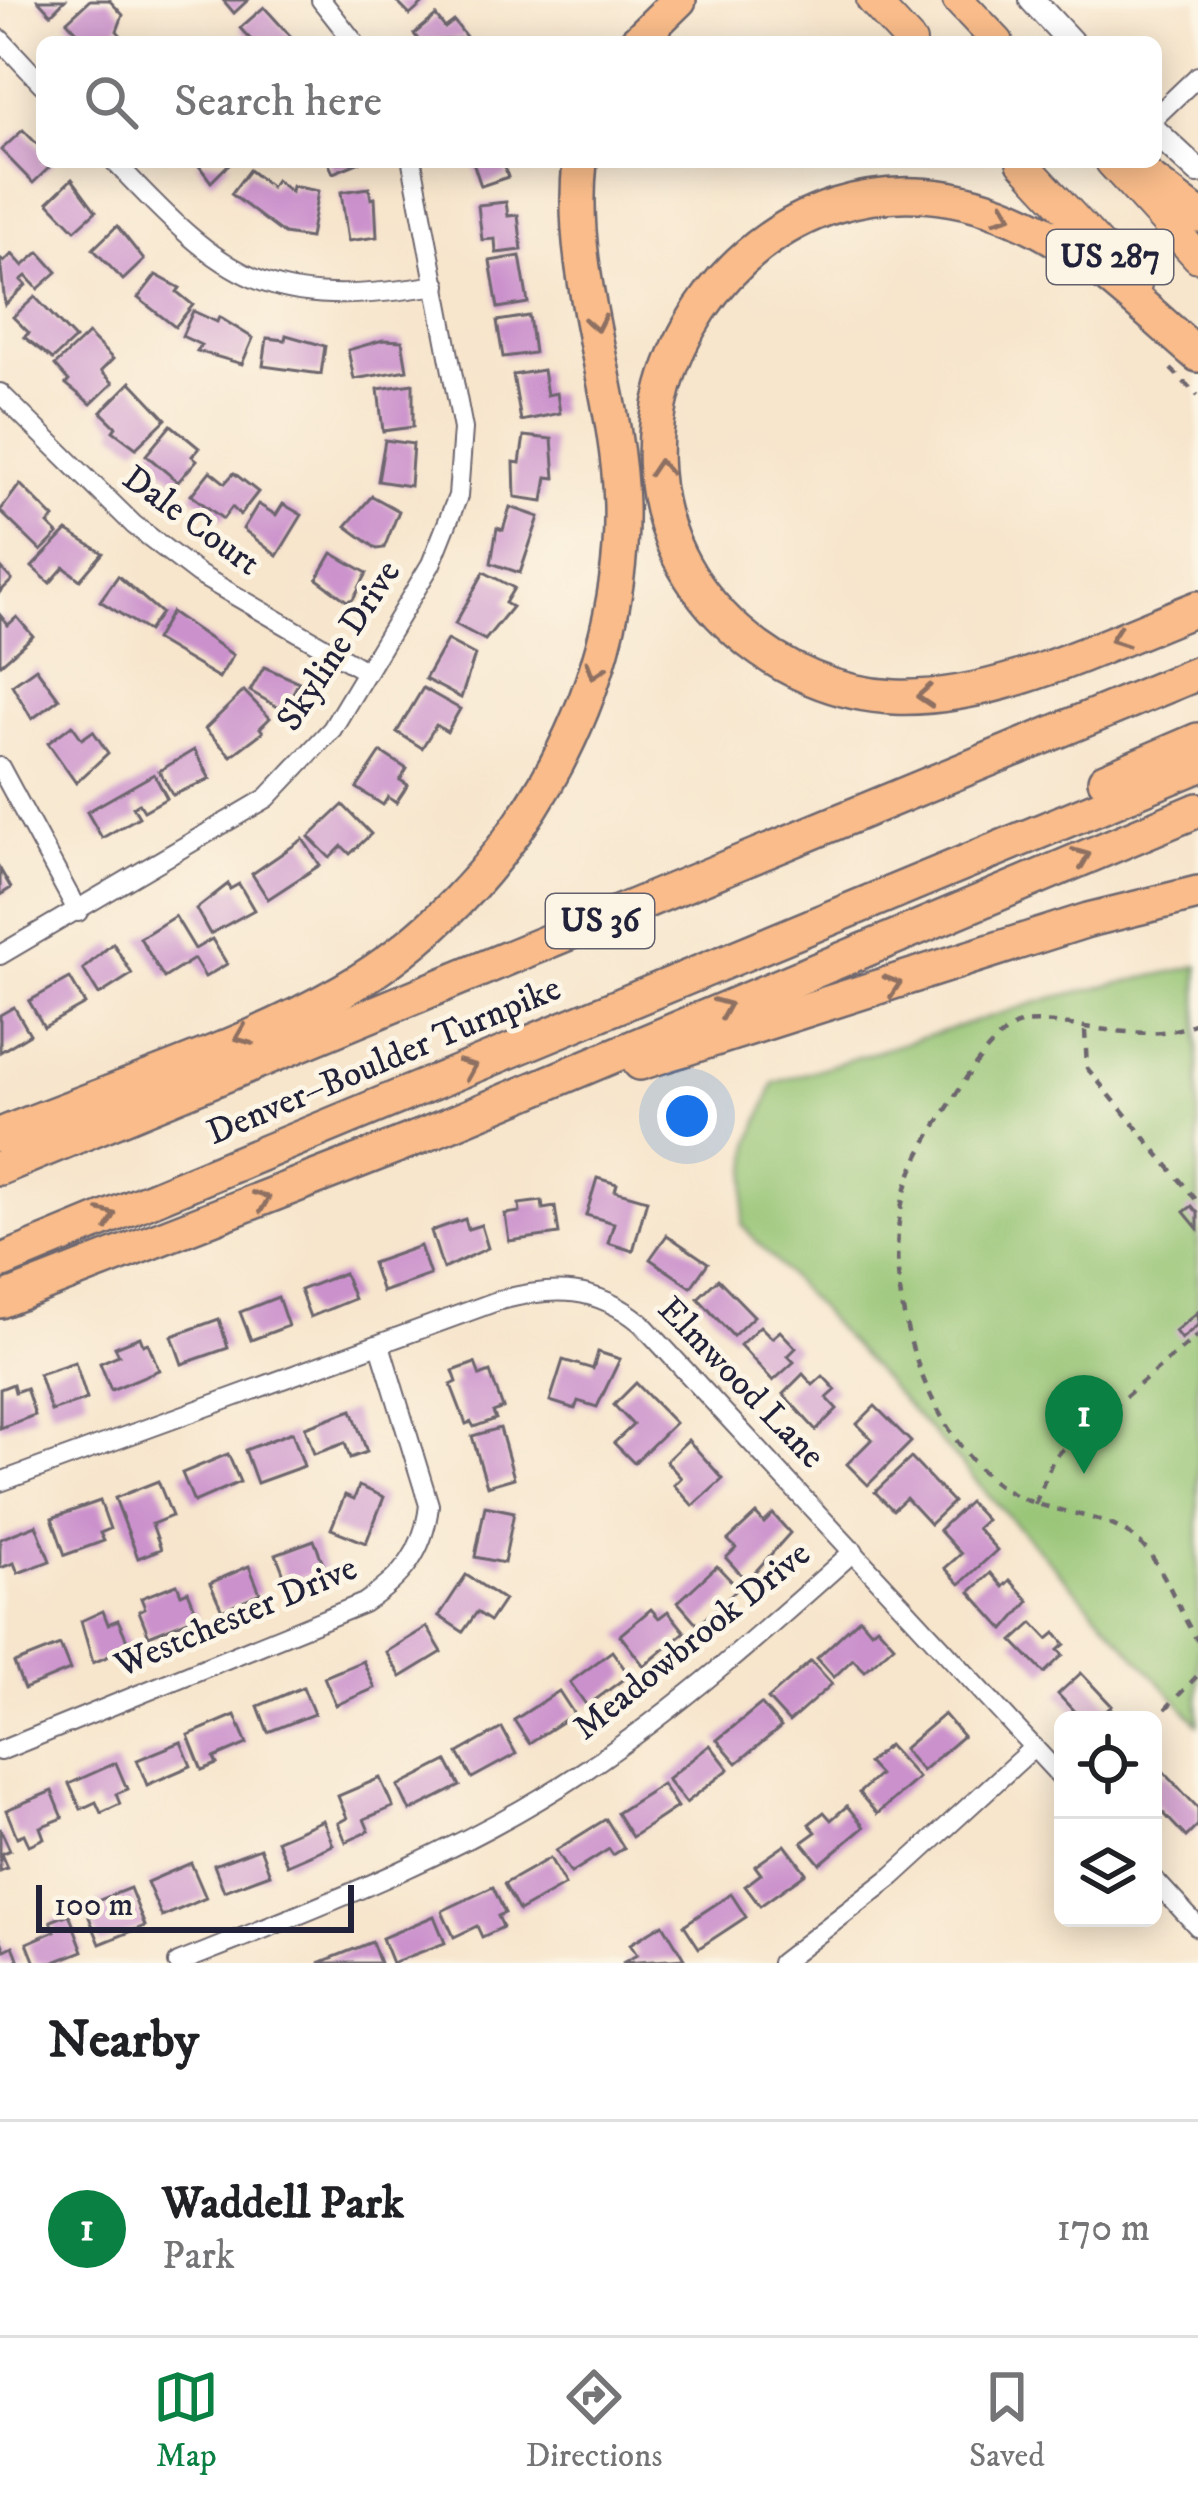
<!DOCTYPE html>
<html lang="en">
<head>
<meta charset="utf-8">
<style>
  :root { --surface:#fff; --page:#f6f6f6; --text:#202124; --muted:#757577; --line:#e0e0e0; --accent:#0b8043 }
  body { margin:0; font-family:"IM FELL DW Pica",serif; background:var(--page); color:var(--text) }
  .controls { position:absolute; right:36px; bottom:36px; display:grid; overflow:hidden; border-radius:18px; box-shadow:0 6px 30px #0003 }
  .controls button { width:108px; height:108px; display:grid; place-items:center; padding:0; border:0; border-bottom:3px solid var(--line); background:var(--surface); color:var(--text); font:60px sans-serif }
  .scale { position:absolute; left:36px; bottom:30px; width:318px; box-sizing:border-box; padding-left:12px; border:6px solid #22223b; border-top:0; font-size:33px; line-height:42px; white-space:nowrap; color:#22223b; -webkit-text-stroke:9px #fcf5e5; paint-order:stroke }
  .you { position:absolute; left:687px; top:1116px; width:42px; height:42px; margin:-30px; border:9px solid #fff; border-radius:50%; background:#1a73e8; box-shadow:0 0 0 18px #1a73e833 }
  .badge { display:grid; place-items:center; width:78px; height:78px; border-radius:50%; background:var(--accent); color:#fff; font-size:39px; font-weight:700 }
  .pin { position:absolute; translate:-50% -99px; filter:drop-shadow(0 3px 6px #0008) }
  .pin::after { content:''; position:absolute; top:63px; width:42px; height:36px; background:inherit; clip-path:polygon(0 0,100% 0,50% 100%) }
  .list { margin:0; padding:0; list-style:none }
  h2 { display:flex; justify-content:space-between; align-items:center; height:156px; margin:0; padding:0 48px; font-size:51px }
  h2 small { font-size:39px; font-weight:400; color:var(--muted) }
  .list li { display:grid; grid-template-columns:78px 1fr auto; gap:36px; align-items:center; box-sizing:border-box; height:216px; padding:0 48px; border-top:3px solid var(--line) }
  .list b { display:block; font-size:45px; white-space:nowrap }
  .list p { margin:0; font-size:39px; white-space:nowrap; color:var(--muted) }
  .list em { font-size:39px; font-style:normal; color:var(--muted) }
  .icon { flex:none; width:66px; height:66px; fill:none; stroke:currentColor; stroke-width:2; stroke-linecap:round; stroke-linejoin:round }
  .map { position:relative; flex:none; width:1198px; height:1963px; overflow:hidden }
  .search { position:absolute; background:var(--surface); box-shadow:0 6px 30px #0003; left:36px; right:36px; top:36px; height:132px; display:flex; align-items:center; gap:30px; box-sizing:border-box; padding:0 42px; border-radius:18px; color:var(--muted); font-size:45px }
  .sheet { height:372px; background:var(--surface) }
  nav { display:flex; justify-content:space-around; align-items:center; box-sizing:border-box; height:168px; border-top:3px solid var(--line); background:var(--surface); font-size:33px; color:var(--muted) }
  nav a { display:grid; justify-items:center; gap:6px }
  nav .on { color:var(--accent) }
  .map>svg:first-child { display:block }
</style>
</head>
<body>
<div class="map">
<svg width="1198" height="1963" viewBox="0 0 1198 1963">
  <rect width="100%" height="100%" fill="#fcf5e5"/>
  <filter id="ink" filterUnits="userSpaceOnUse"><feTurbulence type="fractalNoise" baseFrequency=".00833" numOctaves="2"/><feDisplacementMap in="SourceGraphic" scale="24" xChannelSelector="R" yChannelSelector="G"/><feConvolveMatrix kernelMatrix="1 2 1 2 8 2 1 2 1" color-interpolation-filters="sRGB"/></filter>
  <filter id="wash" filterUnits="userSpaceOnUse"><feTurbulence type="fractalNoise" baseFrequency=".004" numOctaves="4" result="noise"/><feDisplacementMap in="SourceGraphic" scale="48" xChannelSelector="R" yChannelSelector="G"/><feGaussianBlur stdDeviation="2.7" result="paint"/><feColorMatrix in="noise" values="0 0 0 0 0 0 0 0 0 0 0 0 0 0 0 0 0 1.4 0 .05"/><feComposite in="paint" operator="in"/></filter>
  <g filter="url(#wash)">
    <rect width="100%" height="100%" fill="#f7e5cc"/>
    <!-- green -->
    <polygon fill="#93c271" stroke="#5a7256" stroke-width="3" points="1198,966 1198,1724 742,1225 751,1142 774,1083 1051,998"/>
    <g id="blocks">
      <!-- building -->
      <g fill="#cb91cc">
        <polygon points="38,0 65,0 51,14"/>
        <polygon points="90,0 109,0 123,15 117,31 124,39 121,42 78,39 81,36 67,21"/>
        <polygon points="223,0 248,0 234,13"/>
        <polygon points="395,0 427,0 410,15"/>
        <polygon points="264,7 294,40 292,42 253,42 240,28"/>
        <polygon points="436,16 445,28 454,21 467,38 420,42 414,34"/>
        <polygon points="23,130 42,149 42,162 55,162 33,183 1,150"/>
        <polygon points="196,162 231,162 211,182"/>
        <polygon points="328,162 360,162 333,173"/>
        <polygon points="473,162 503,162 508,177 481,186"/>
        <polygon points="249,170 271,187 276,180 291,192 292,186 318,191 310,238 284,234 231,194"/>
        <polygon points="72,179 96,211 75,230 48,202"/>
        <polygon points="369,188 371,199 375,198 377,237 348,241 341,192"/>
        <polygon points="506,202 508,216 518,215 522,250 496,253 495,239 482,240 478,205"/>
        <polygon points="117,226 144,260 123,280 93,249"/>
        <polygon points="39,252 57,272 38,289 26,276 21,280 26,285 5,305 0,258 4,262 12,254 23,266"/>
        <polygon points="520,256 528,303 498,308 490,261"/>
        <polygon points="156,275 180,288 177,292 193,305 175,327 138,298"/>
        <polygon points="35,297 75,339 53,359 24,337 29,333 13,317"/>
        <polygon points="193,311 217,322 219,317 253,338 242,364 197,351 201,345 182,336"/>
        <polygon points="529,316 534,353 503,357 497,321"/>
        <polygon points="88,334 113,359 101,371 113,383 91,404 66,384 69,381 55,365"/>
        <polygon points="286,335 325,346 321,374 263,366 267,338 285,340"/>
        <polygon points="383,340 402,341 407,370 354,379 348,350"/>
        <polygon points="543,370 547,395 557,393 560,413 521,421 513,375"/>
        <polygon points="131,382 166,419 136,448 113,431 116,427 101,412"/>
        <polygon points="413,384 413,427 383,431 378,389"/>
        <polygon points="171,425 199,448 192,456 197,460 178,482 146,455"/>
        <polygon points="524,436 552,439 555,478 547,477 543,501 515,497 514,462 520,463"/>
        <polygon points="385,440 413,444 410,486 378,481"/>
        <polygon points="210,471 225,483 234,473 258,492 240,515 232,507 223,519 191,495"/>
        <polygon points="20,484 54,518 48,524 58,534 41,551 0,511"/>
        <polygon points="372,496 399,511 384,548 377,549 346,526"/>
        <polygon points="258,504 276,515 283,504 302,515 277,556 243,529"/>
        <polygon points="510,507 539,517 520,573 491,563 497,528 503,530"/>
        <polygon points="67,531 103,553 80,580 64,567 50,583 32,567"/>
        <polygon points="332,553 367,573 353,599 347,601 317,579"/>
        <polygon points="0,567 12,580 0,592"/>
        <polygon points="484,572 514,588 505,603 512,607 485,640 455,624"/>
        <polygon points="118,576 161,613 148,631 100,601"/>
        <polygon points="171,612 233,655 219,678 155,640"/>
        <polygon points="0,615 8,625 17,617 33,636 0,665"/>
        <polygon points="447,640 475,655 461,698 425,679"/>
        <polygon points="264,667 299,682 283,710 250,691"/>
        <polygon points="36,668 59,699 32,719 12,685"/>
        <polygon points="423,688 460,709 447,732 436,725 422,748 397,732"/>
        <polygon points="244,691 270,718 260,728 263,732 231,756 205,729"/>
        <polygon points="72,725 82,739 93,731 108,753 76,783 48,743"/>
        <polygon points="194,750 210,779 173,795 159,771"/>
        <polygon points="381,752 407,769 400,780 408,785 396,803 388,797 383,805 357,788"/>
        <polygon points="154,774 167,798 144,811 139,803 133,807 139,817 102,838 87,812"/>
        <polygon points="343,805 371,834 350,854 342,846 330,858 309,837"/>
        <polygon points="303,839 320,865 268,899 252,874"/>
        <polygon points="0,869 11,888 0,895"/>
        <polygon points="228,884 230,889 239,884 254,910 210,934 196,909"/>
        <polygon points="175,916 195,949 212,939 227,964 205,977 194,959 164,978 140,938"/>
        <polygon points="113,943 132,974 99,995 83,969"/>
        <polygon points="70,978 85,1004 44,1027 29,1001"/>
        <polygon points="14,1007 30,1034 0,1052 0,1015"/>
        <polygon points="597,1178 617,1184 615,1191 647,1200 633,1251 608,1243 614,1223 586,1215"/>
        <polygon points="542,1201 543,1209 555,1207 559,1234 509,1241 505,1214 520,1212 519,1204"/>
        <polygon points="1192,1206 1198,1213 1198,1229 1184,1212"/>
        <polygon points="465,1219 468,1229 481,1225 488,1248 443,1269 431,1231"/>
        <polygon points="667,1235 708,1263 691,1287 650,1259"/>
        <polygon points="420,1246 430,1275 382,1292 372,1263"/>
        <polygon points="344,1273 354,1299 310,1317 300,1290"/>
        <polygon points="718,1279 754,1316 733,1336 698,1298"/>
        <polygon points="278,1297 288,1326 251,1340 240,1312"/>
        <polygon points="1198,1312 1198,1325 1181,1339 1175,1331"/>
        <polygon points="219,1319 228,1348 182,1364 172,1336"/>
        <polygon points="760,1326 772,1338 780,1331 796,1348 788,1356 794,1362 773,1381 740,1345"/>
        <polygon points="140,1337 143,1345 148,1343 159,1370 111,1390 100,1363 119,1355 115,1347"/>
        <polygon points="598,1352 620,1359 597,1407 578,1401 575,1409 550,1401 563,1360 593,1369"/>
        <polygon points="75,1362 87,1399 51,1411 39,1374"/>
        <polygon points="475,1363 480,1376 490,1372 503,1408 493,1412 496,1419 474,1427 471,1422 466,1424 451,1385 457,1382 453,1371"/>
        <polygon points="803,1374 813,1385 823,1376 836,1390 827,1398 837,1409 816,1430 783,1394"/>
        <polygon points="636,1383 675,1423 634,1463 614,1443 633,1425 614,1405"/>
        <polygon points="13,1384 15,1392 26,1388 35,1415 0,1428 0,1389"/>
        <polygon points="875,1406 911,1442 868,1485 847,1464 872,1439 857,1424"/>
        <polygon points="352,1410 367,1452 350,1458 345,1443 314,1454 305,1427"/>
        <polygon points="500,1428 514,1478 487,1486 472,1436"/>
        <polygon points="292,1432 304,1466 257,1483 245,1450"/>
        <polygon points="688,1440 723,1479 693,1506 674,1485 681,1478 666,1461"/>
        <polygon points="228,1454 240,1482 194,1502 182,1473"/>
        <polygon points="911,1458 953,1502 930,1524 906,1498 893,1510 875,1492"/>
        <polygon points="158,1481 172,1516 152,1524 161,1549 138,1558 115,1498"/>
        <polygon points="359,1486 384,1497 366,1543 331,1529 345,1495 354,1499"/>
        <polygon points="100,1501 110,1529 100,1533 104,1541 65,1555 52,1518"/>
        <polygon points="969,1502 986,1520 977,1528 997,1550 960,1584 945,1568 961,1554 939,1530"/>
        <polygon points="485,1506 514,1512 504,1563 475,1557"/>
        <polygon points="756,1514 764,1523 773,1514 790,1533 747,1581 726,1558 736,1548 728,1540"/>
        <polygon points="36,1525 50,1561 18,1573 14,1563 0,1568 0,1539"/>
        <polygon points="314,1540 325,1568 287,1582 276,1554"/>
        <polygon points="249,1566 260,1593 222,1610 210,1583"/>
        <polygon points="717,1566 738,1588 698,1625 678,1602"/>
        <polygon points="991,1573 1003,1587 1010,1580 1029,1601 1004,1630 970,1592"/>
        <polygon points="466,1575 504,1600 490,1621 477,1612 463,1632 439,1616"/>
        <polygon points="177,1584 181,1594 188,1591 198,1616 149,1636 139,1611 145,1608 141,1598"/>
        <polygon points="651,1609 659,1618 668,1611 685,1632 644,1666 620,1635"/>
        <polygon points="103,1611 108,1624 118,1620 130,1647 93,1663 81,1621"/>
        <polygon points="860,1618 871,1631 877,1626 894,1645 865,1671 853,1659 834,1677 817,1658"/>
        <polygon points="1033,1623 1048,1639 1055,1633 1065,1644 1058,1650 1063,1655 1044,1673 1013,1641"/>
        <polygon points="427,1627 442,1652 401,1677 386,1652"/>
        <polygon points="60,1645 70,1670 24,1689 14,1663"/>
        <polygon points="612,1651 629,1675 587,1706 570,1682"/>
        <polygon points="363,1661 375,1688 336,1705 324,1677"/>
        <polygon points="811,1661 832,1684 789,1722 768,1699"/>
        <polygon points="1081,1673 1112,1706 1096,1720 1082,1720 1058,1694"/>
        <polygon points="303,1687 314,1714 268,1732 258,1706"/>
        <polygon points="559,1691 574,1714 529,1743 514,1720"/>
        <polygon points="761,1704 781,1727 737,1763 717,1740"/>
        <polygon points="944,1714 963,1736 922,1771 903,1749"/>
        <polygon points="235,1715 247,1744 214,1758 217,1764 202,1770 188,1735"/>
        <polygon points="502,1728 516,1754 472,1778 458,1753"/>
        <polygon points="181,1742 191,1766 147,1785 137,1760"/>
        <polygon points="710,1745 729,1769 686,1803 667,1779"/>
        <polygon points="888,1745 918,1778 877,1814 859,1793 879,1775 868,1763"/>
        <polygon points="447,1761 460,1786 410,1811 398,1786"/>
        <polygon points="116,1763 127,1789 116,1794 120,1804 101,1813 96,1802 81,1809 69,1784"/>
        <polygon points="1164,1772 1198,1808 1198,1825 1186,1837 1153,1802 1153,1782"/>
        <polygon points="380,1778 393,1807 364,1819 369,1831 346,1842 338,1823 347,1818 338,1796"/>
        <polygon points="662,1784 677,1807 632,1837 617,1813"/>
        <polygon points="52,1791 63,1818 40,1827 44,1838 29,1845 24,1834 17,1837 6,1810"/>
        <polygon points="847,1806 864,1827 820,1864 802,1842 816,1832 809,1824 824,1812 831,1820"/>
        <polygon points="606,1819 624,1848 613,1855 609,1849 571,1873 556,1850"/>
        <polygon points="323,1820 333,1845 287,1865 277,1840"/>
        <polygon points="0,1828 10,1850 1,1854 7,1868 0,1871"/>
        <polygon points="785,1845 806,1873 760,1906 745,1886 761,1874 755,1866"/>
        <polygon points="260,1848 270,1874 224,1891 214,1865"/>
        <polygon points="550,1858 565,1885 519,1911 504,1884"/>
        <polygon points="191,1863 206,1898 162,1917 147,1882"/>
        <polygon points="493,1887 505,1913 498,1916 503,1927 482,1937 477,1926 454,1937 442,1911"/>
        <polygon points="130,1888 145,1926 100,1944 89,1917 101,1912 97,1901"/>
        <polygon points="731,1894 746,1917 699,1948 684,1925"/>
        <polygon points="69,1914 83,1951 52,1963 35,1963 27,1943 55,1931 51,1921"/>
        <polygon points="434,1916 445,1943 392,1963 382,1938"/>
        <polygon points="663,1924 684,1959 622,1963 637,1955 630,1944"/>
        <polygon points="0,1938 5,1950 13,1946 20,1963 0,1963"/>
        <polygon points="372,1942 380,1963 319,1963"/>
      </g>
    </g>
  </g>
  <g filter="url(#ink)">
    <use href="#blocks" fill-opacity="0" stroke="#6d666e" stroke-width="3"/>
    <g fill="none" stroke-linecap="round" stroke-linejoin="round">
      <defs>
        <g id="minor">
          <polyline points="321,0 354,42"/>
          <polyline points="0,39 42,84"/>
          <polyline points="1156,116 1198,76"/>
          <path d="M115,162C228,282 268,312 437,285"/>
          <polyline points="0,393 134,525 198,574 367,672"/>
          <polyline points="0,767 78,912"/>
          <polyline points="0,955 267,798 332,729 431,564 458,496 463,429 412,162"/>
          <path d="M0,1482L500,1300C555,1286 596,1286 641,1323L1063,1779"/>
          <path d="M0,1751L364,1603C402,1578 424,1552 429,1505L380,1345"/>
          <polyline points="1153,1878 1198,1927"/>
          <path d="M178,1963C317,1908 460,1854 584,1771C681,1706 767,1629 854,1551"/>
          <polyline points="781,1963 893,1876 1034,1747"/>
        </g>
        <g id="tertiary">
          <polyline points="1032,0 1071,42"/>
          <polyline points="1156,132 1198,171"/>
        </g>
        <g id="primary">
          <polyline points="872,0 911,42"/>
          <polyline points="958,0 998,42"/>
          <polyline points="1022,162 1136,285"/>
          <polyline points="1111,162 1198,257"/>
        </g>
        <g id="motorway">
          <polyline points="636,42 679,0"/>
          <polyline points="1127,162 1198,216"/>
          <path d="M1198,355C1144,309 1090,253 1025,223C752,92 528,447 738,632C781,670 838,695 895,697C997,701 1105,644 1198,608"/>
          <polyline points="1105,780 1198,740"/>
          <polyline points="640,1063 1088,920 1198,893"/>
          <path d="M0,1135C112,1089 240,1050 344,990C509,895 625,696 621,505C618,390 567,276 580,162"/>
          <polyline points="0,1168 1198,673"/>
          <polyline points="0,1262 1198,766"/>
          <polyline points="0,1301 422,1136 1198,810"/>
        </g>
      </defs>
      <!-- minor casing -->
      <use href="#minor" stroke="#6d666e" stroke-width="22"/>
      <!-- tertiary casing -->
      <use href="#tertiary" stroke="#6d666e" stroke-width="28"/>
      <!-- primary casing -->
      <use href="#primary" stroke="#6d666e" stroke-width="34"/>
      <!-- motorway casing -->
      <use href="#motorway" stroke="#6d666e" stroke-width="38"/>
      <!-- path -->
      <g stroke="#6d666e" stroke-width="4.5" stroke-dasharray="9 9" stroke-linecap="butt">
        <polyline points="1171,369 1198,396"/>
        <path d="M1198,1022C1140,1052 1041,1007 1011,1028C987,1045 968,1074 953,1099C935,1127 916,1155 906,1188C878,1279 920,1419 993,1481C1032,1514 1089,1508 1129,1534C1164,1558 1175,1608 1198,1641"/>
        <polyline points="1085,1031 1087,1068 1198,1202"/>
        <polyline points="1035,1504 1054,1457 1198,1335"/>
        <polyline points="1153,1722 1198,1675"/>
      </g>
      <!-- minor -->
      <use href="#minor" stroke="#fff" stroke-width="18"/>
      <!-- tertiary -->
      <use href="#tertiary" stroke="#fff" stroke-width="24"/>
      <!-- primary -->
      <use href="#primary" stroke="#f9bc8a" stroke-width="30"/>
      <!-- motorway -->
      <use href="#motorway" stroke="#f9bc8a" stroke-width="33"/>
    </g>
    <!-- one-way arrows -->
    <defs><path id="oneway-chevron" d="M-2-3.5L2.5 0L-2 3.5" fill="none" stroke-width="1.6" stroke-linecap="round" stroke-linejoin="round" transform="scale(3)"/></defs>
    <g stroke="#8e6f62">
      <use href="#oneway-chevron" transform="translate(1004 214) rotate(21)"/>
      <use href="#oneway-chevron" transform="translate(596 323) rotate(79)"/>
      <use href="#oneway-chevron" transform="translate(660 468) rotate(-94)"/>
      <use href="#oneway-chevron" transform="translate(1118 638) rotate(160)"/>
      <use href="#oneway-chevron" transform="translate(595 670) rotate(108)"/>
      <use href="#oneway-chevron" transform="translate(925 696) rotate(176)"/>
      <use href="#oneway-chevron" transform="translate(1082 857) rotate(-22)"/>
      <use href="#oneway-chevron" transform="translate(893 985) rotate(-18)"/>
      <use href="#oneway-chevron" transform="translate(723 1007) rotate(-23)"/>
      <use href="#oneway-chevron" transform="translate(243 1036) rotate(158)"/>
      <use href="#oneway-chevron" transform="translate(468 1068) rotate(-23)"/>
      <use href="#oneway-chevron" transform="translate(262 1200) rotate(-22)"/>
      <use href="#oneway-chevron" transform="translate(108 1217) rotate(-23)"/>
    </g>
  </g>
  <g text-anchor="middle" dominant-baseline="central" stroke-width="10" stroke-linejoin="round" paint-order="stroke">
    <!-- shield labels -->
    <g fill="#fcf5e5" stroke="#63616e" stroke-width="3">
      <rect x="1047" y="230" width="126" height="54" rx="9"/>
      <rect x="546" y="894" width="108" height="54" rx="9"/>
    </g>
    <g font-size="33" font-weight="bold" fill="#22223b">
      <text x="1110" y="257">US 287</text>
      <text x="600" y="921">US 36</text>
    </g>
    <!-- street labels -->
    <g font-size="36" fill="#22223b" stroke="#fcf5e5">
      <text transform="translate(191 521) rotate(36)">Dale Court</text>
      <text transform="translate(339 646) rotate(-57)">Skyline Drive</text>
      <text transform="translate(384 1061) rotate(-23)">Denver–Boulder Turnpike</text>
      <text transform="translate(741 1383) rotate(46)">Elmwood Lane</text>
      <text transform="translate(236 1617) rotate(-23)">Westchester Drive</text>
      <text transform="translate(692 1641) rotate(-39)">Meadowbrook Drive</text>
    </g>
  </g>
</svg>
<div class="controls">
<button><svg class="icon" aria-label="locate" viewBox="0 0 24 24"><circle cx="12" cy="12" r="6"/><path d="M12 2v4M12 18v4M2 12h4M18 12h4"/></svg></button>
<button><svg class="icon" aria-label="layers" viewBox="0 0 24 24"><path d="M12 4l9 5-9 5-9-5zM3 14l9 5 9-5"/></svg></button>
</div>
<div class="scale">100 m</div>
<div class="you"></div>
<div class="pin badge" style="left:1084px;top:1474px">1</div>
<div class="search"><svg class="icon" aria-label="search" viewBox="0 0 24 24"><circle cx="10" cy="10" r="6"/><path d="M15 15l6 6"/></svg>Search here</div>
</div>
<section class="sheet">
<h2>Nearby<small></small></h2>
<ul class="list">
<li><span class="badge">1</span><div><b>Waddell Park</b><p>Park</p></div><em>170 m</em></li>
</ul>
</section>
<nav>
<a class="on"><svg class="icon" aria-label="map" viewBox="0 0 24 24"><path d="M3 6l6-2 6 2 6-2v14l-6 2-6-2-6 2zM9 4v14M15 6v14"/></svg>Map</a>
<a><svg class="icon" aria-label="directions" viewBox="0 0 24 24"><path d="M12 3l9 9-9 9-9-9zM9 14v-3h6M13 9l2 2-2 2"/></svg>Directions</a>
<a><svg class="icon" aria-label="saved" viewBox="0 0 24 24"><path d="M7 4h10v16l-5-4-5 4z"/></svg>Saved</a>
</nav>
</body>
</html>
